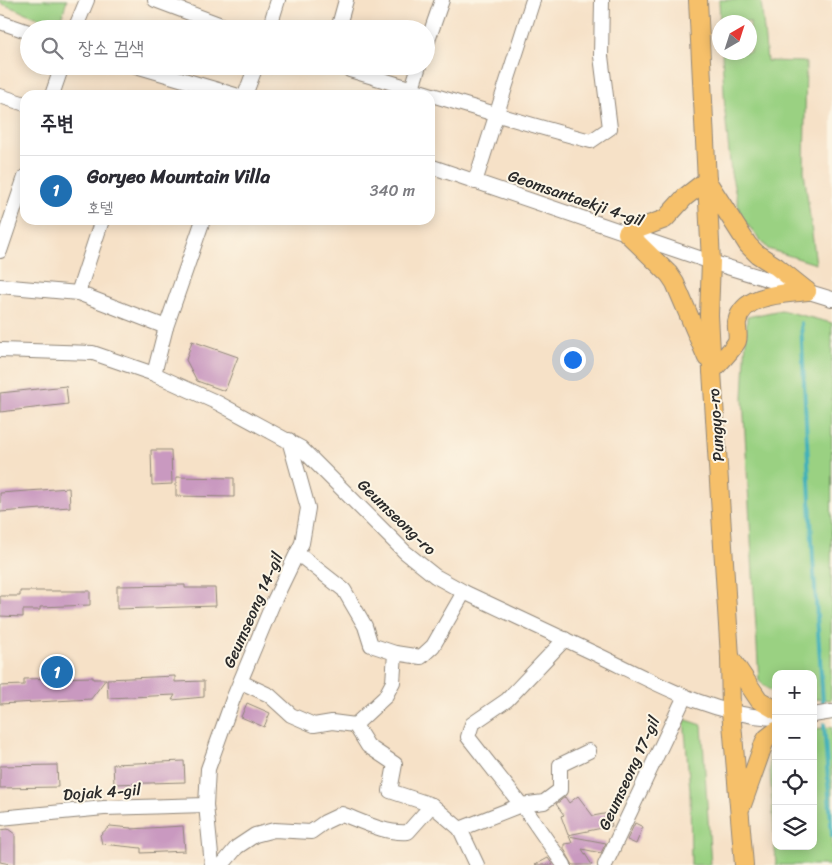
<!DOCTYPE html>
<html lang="ko">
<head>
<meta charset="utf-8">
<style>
  :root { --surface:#fff; --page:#f7f7f7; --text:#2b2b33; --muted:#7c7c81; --line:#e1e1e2; --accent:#1f6fb2 }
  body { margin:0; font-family:Sriracha,"Poor Story",sans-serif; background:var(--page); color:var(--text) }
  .controls { position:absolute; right:15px; bottom:15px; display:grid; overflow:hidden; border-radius:10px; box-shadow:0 2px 12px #0003 }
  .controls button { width:45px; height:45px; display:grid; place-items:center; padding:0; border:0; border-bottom:1px solid var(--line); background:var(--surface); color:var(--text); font:25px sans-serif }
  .compass { position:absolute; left:712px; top:15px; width:45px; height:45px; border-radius:50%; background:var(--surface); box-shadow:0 2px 12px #0003; rotate:39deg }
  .you { position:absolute; left:572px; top:359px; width:18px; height:18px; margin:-12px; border:4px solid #fff; border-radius:50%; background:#1a73e8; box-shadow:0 0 0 8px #1a73e833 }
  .badge { display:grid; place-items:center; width:32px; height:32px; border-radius:50%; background:var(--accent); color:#fff; font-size:16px; font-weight:700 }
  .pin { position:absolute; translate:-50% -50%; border:2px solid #fff; box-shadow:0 1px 5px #0006 }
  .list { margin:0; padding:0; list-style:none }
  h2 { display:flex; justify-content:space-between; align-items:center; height:65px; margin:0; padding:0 20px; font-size:21px }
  h2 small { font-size:16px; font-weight:400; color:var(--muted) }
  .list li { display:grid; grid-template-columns:32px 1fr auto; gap:15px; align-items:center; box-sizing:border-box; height:70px; padding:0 20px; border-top:1px solid var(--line) }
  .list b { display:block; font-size:19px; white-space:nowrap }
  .list p { margin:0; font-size:16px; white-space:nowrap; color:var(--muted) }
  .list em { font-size:16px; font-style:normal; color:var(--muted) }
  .icon { flex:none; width:28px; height:28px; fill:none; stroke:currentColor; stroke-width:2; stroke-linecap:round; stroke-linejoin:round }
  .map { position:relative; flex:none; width:832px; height:865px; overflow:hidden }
  .search { position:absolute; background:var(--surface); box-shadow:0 2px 12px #0003; left:20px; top:20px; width:415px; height:55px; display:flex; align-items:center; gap:12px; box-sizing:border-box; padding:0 18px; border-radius:28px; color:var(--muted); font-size:19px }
  .panel { position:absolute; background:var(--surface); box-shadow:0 2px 12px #0003; left:20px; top:90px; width:415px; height:135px; border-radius:15px }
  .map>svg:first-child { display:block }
</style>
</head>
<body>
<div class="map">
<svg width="832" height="865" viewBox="0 0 832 865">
  <rect width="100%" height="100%" fill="#fcf5e5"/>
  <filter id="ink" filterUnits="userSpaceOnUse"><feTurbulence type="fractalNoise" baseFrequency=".02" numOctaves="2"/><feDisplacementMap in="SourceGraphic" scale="10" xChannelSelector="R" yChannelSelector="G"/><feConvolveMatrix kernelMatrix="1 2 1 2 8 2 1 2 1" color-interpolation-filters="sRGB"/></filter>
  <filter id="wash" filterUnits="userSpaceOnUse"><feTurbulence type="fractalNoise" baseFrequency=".0096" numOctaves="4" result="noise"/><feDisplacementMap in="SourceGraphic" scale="20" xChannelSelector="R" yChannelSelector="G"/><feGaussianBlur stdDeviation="1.12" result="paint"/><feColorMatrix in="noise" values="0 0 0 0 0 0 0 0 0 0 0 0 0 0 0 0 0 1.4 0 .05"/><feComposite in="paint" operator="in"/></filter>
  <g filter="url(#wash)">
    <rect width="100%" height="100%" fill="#f6e1c7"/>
    <!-- green -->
    <g fill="#9ad182" stroke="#627e56">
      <polygon points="0,0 67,0 59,26 0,3"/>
      <polygon points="719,0 761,0 767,61 806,62 804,171 816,264 768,249 741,217 731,173 725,112 722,53 750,52 750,22 720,22"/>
      <polygon points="781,310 832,323 831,700 813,699 813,674 776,674 776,695 759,681 743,398 747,317"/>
      <polygon points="684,719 702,725 711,865 691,865 690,790"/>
      <polygon points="832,727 832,865 776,865 769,751 776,746 776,846 813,846 813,729"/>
    </g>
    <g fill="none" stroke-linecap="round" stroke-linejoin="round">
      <!-- stream -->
      <g stroke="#3fb0b9" stroke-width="4">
        <polyline points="801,323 813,559 823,702"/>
        <polyline points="824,724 832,836"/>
      </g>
    </g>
    <g id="blocks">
      <!-- building -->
      <g fill="#c999c0">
        <polygon points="192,341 238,357 225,391 197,381 186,360"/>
        <polygon points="66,386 68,404 0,412 0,393"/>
        <polygon points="151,450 171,450 172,484 152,485"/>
        <polygon points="176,477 234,478 234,497 176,496"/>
        <polygon points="69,488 70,507 0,512 0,493"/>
        <polygon points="185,585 185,588 215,588 216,606 117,609 117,586"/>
        <polygon points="20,591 90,591 90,605 40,607 40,610 23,610 23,617 0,616 0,596 20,596"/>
        <polygon points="175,676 175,682 204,681 204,697 172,700 175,695 108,698 107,679"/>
        <polygon points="93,677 93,679 106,679 91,699 0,704 0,686 24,685 24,679"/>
        <polygon points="247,703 270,713 264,727 241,717"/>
        <polygon points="184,761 185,782 114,784 113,764"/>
        <polygon points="57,765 58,787 0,788 0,766"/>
        <polygon points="578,796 593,816 609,813 612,826 568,835 561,816 564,815 556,804 565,797 569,803"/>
        <polygon points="635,823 643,827 636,844 627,840"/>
        <polygon points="110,826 131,828 131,829 183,826 185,851 141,853 141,848 102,844 100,835"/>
        <polygon points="8,829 15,834 15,865 0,862 0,830"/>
        <polygon points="569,836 606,843 601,853 582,849 592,865 573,865 564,849 564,844 572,843"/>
        <polygon points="548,858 553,865 535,865"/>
      </g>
    </g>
  </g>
  <g filter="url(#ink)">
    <use href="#blocks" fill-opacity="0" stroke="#908679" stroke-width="1"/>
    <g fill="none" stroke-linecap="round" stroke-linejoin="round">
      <defs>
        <g id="minor">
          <polyline points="155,0 232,29"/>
          <polyline points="0,22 29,32"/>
          <polyline points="75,29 87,0"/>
          <polyline points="269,29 278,0"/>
          <polyline points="338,29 346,0"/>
          <polyline points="426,46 442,0"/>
          <polyline points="136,66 235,95"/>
          <path d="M346,66L350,70C430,94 510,120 591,141L610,128L601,56L602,0"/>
          <polyline points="412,88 419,66"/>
          <polyline points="52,95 62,66"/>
          <polyline points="245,95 256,66"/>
          <polyline points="0,96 25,104"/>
          <polyline points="430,166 711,262 832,299"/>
          <polyline points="475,182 533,0"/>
          <polyline points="0,251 25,177"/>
          <polyline points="0,286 78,293 166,327"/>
          <polyline points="78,293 102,220"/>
          <path d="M0,350L93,353L154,374L218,403L301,448L405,552L435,576L464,592C509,613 553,634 598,655C654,682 712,716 776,718"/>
          <polyline points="154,374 166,327 203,220"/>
          <polyline points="297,553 344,590 365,626 371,645 395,653 421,657 433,646 464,592"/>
          <polyline points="395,653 393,682 385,697 355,725 368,746 395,764 390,791 432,805 460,829 477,865"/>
          <polyline points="241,682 269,695 291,715 314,725 332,722 355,725"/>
          <polyline points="813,715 832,712"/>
          <polyline points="0,818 104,808 206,805"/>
          <polyline points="460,829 521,805 544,802 560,790 560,765 589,751"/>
          <polyline points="212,865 206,805 208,769 233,699 273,603 302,543 308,508 289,440"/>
          <path d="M222,865L237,847L255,835L274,830L311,832L325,822L342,814C363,822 386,834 408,832L432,805"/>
          <polyline points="564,865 530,816 468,737 472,724 507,700 565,639"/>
          <polyline points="605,865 685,696"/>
        </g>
        <g id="major">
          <polyline points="698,0 711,262 709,315 712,371 730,657 731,711 744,865"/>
          <polyline points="707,180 685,197 665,219 627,233 669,274 675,283 707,358"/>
          <polyline points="707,181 748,245 757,254 777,267 807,291"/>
          <path d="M712,371C717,365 735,347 737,341C739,335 736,328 737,322C743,293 785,294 807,291"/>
          <polyline points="730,657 759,700 776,710"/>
          <polyline points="742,805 764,743 767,738 776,731"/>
        </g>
      </defs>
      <!-- minor casing -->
      <use href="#minor" stroke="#908679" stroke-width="16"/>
      <!-- major casing -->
      <use href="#major" stroke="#908679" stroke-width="20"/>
      <!-- minor -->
      <use href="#minor" stroke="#fff" stroke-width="14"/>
      <!-- major -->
      <use href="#major" stroke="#f6c06b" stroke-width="18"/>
    </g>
  </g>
  <g text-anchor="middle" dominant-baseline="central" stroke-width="4" stroke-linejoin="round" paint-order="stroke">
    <!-- street labels -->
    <g font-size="16" fill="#2b2b2b" stroke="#fcf5e5">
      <text transform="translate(576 198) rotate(19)">Geomsantaekji 4-gil</text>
      <text transform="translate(716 425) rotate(-94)">Pungyo-ro</text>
      <text transform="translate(397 517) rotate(44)">Geumseong-ro</text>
      <text transform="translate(253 610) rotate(-66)">Geumseong 14-gil</text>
      <text transform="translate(629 773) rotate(-65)">Geumseong 17-gil</text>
      <text transform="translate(102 792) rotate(-4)">Dojak 4-gil</text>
    </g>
  </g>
</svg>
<div class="controls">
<button>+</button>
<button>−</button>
<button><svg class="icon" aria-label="locate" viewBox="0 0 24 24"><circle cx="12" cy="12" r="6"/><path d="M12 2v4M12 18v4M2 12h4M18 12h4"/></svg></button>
<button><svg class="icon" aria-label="layers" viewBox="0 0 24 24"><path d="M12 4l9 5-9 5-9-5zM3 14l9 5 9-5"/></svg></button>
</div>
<svg class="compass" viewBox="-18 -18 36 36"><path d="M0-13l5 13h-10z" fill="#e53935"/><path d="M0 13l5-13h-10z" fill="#7c7c81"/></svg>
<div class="you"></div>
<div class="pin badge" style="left:57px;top:672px">1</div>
<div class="search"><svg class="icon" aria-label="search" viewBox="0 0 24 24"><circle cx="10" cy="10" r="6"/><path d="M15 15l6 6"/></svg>장소 검색</div>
<section class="panel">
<h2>주변<small></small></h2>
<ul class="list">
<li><span class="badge">1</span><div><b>Goryeo Mountain Villa</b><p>호텔</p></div><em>340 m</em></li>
</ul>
</section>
</div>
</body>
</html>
